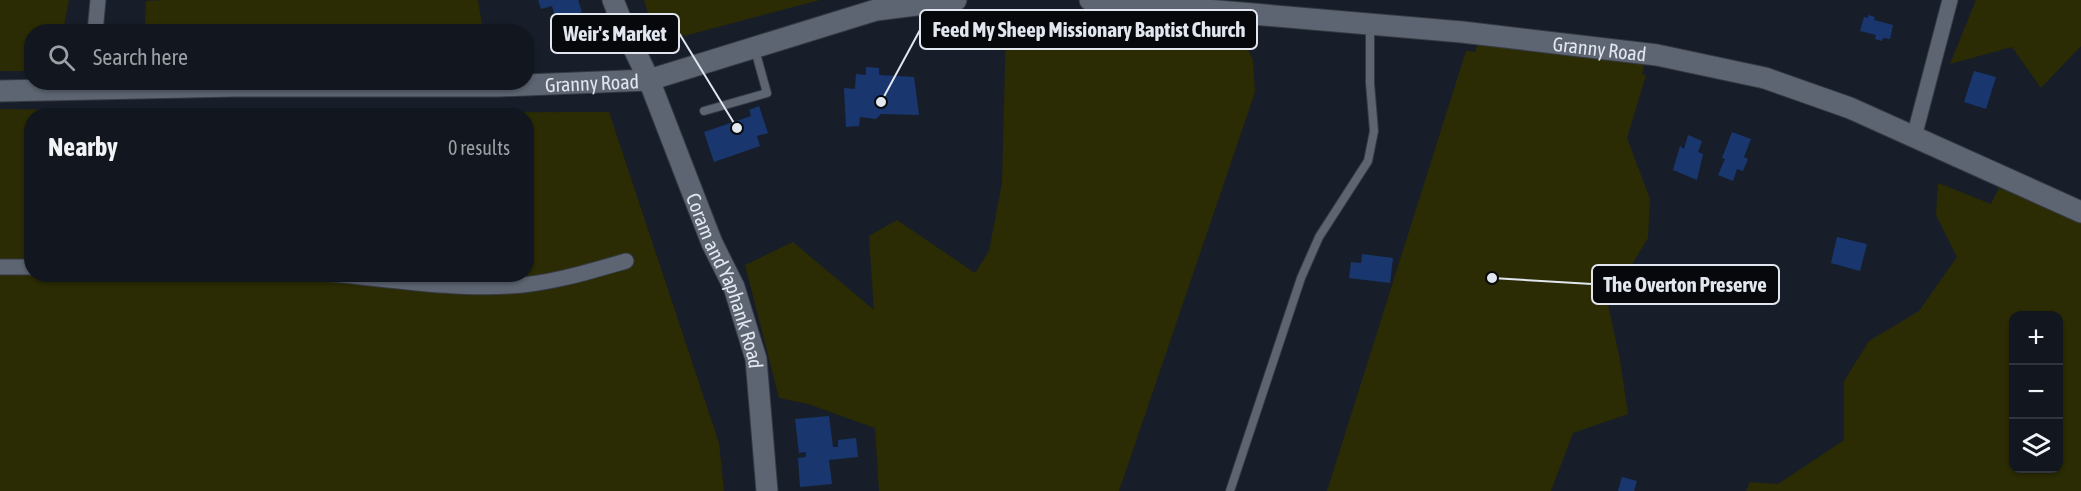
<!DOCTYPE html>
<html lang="en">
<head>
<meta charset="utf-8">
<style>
  :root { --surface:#11161f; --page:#1e232c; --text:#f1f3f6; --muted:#9c9fa4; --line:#30353d }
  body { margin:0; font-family:"Asap Condensed",sans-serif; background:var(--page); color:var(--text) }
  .controls { position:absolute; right:18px; bottom:18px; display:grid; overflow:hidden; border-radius:12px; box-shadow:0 2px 4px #0004 }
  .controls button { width:54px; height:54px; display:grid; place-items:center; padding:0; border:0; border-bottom:2px solid var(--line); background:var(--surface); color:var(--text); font:30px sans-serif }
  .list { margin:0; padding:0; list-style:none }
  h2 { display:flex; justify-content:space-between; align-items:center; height:78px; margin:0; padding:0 24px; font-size:26px }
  h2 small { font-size:20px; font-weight:400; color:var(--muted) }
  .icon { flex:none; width:33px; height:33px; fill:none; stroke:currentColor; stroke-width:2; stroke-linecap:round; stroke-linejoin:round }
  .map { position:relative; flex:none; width:2081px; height:491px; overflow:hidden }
  .search { position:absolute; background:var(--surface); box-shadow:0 2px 4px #0004; left:24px; top:24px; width:510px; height:66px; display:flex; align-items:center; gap:15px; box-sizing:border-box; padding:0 21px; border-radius:24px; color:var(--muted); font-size:22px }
  .panel { position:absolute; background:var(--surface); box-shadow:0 2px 4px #0004; left:24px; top:108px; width:510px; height:174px; border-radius:24px }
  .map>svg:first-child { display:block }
</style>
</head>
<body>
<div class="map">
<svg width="2081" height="491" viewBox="0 0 2081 491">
  <rect width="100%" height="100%" fill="#171e29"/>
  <!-- green -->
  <g fill="#2b2c03" fill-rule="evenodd">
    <polygon points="0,0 69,0 63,31 32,32 31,71 0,71"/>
    <polygon points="163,0 478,0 483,31 145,31 146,1"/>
    <polygon points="644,0 820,0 684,36 652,28"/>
    <polygon points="1976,0 2081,0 2081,46 2041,88 2012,47 1950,64"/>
    <polygon points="1034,13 1241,36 1253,60 1255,92 1119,491 879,491 875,428 808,404 779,398 745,265 793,242 874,310 869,236 897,220 975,273 989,251 1002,183 1006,27"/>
    <polygon points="1478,43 1644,65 1642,74 1646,75 1627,138 1650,199 1648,238 1608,304 1620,360 1628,414 1573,433 1551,491 1327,491 1466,51 1475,52"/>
    <path d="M0,109L69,110L88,113L609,112L719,443L724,491H0ZM32,116H526V274H32Z"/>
    <path d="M1938,183L1991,204L1999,188L2081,222V491H1746L1750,482L1778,484L1844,440V381L1869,341L1919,311L1957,257L1936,215ZM2014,316H2058V468H2014Z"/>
  </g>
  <!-- building -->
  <g fill="#19376e">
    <polygon points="538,0 578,0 582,12 556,20 552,6 541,9"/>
    <polygon points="1868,15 1875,17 1874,20 1893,25 1890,39 1883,38 1882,41 1875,39 1876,35 1860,31 1864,17 1868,18"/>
    <polygon points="866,67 879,68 879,75 914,77 919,115 881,114 876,119 860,117 859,126 846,127 844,88 855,89 856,74 866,75"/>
    <polygon points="1974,71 1996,77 1986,109 1964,102"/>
    <polygon points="759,106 768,133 757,136 760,146 714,162 704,132 751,116 749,110"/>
    <polygon points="1732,132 1751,139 1744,157 1748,159 1743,171 1737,169 1733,181 1718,175 1725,159 1722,158"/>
    <polygon points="1688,135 1702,141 1698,152 1703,154 1697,180 1673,170 1680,146 1684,149"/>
    <polygon points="1837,237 1867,244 1860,271 1831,263"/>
    <polygon points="1362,254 1393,258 1390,283 1349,278 1351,262 1361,263"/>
    <polygon points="829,416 833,447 838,447 838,440 856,438 858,457 829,460 832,484 800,487 798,458 806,457 806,452 799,453 795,419"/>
    <polygon points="1622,477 1637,481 1634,491 1618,491"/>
  </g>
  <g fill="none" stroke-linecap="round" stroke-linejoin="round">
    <defs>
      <g id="lane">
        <polyline points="704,111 767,93 755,50"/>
        <polyline points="1230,491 1301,278 1319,237 1368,161 1374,131 1370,83 1370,25"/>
      </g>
      <g id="street">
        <polyline points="95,32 98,0"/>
        <polyline points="1914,137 1950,0"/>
        <polyline points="0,267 32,267"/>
        <path d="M332,274C388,279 455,290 510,286C549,284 588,272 626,261"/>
      </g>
      <g id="secondary">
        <path id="s1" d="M613,0L624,28L649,80L712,243L734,287L756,359L767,491"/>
        <path id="s2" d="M1090,0L1462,32L1657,55L1765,78L1850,108L2081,212"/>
        <path id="s3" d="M0,91L235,86H499L649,80L876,10L956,0"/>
      </g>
    </defs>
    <!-- lane casing -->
    <use href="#lane" stroke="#353942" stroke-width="10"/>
    <!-- street casing -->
    <use href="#street" stroke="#353942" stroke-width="17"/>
    <!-- secondary casing -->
    <use href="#secondary" stroke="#353942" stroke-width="23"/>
    <!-- lane -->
    <use href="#lane" stroke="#5d6572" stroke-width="8"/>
    <!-- street -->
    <use href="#street" stroke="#5d6572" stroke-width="15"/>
    <!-- secondary -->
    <use href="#secondary" stroke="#5d6572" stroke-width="21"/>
  </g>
  <g text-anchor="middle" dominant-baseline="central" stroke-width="4.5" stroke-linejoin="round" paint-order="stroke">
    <!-- street labels -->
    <g font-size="20" fill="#e2e7ef" stroke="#06080c">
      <text stroke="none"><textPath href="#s2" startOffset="512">Granny Road</textPath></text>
      <text stroke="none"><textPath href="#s3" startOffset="592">Granny Road</textPath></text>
      <text stroke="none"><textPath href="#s1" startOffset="303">Coram and Yaphank Road</textPath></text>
    </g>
  </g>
  <!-- callouts -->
  <path fill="none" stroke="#e2e7ef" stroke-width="2" d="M881 102L920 30M737 128L679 33M1492 278L1592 284"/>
  <g fill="#e2e7ef" stroke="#06080c" stroke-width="2">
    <circle cx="881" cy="102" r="6"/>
    <circle cx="737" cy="128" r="6"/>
    <circle cx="1492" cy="278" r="6"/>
  </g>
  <g fill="#06080c" stroke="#e2e7ef" stroke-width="2">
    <rect x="920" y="10" width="337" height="39" rx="6"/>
    <rect x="551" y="14" width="128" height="39" rx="6"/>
    <rect x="1592" y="265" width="187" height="39" rx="6"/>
  </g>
  <g font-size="21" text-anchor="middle" font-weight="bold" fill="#e2e7ef">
    <text x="1089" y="37">Feed My Sheep Missionary Baptist Church</text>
    <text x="615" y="41">Weir's Market</text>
    <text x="1685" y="292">The Overton Preserve</text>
  </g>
</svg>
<div class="controls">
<button>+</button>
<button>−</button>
<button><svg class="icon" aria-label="layers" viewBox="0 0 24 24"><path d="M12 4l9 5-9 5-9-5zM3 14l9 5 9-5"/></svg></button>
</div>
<div class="search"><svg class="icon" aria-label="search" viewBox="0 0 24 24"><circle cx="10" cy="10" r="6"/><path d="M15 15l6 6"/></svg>Search here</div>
<section class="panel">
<h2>Nearby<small>0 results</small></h2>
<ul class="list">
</ul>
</section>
</div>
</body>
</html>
